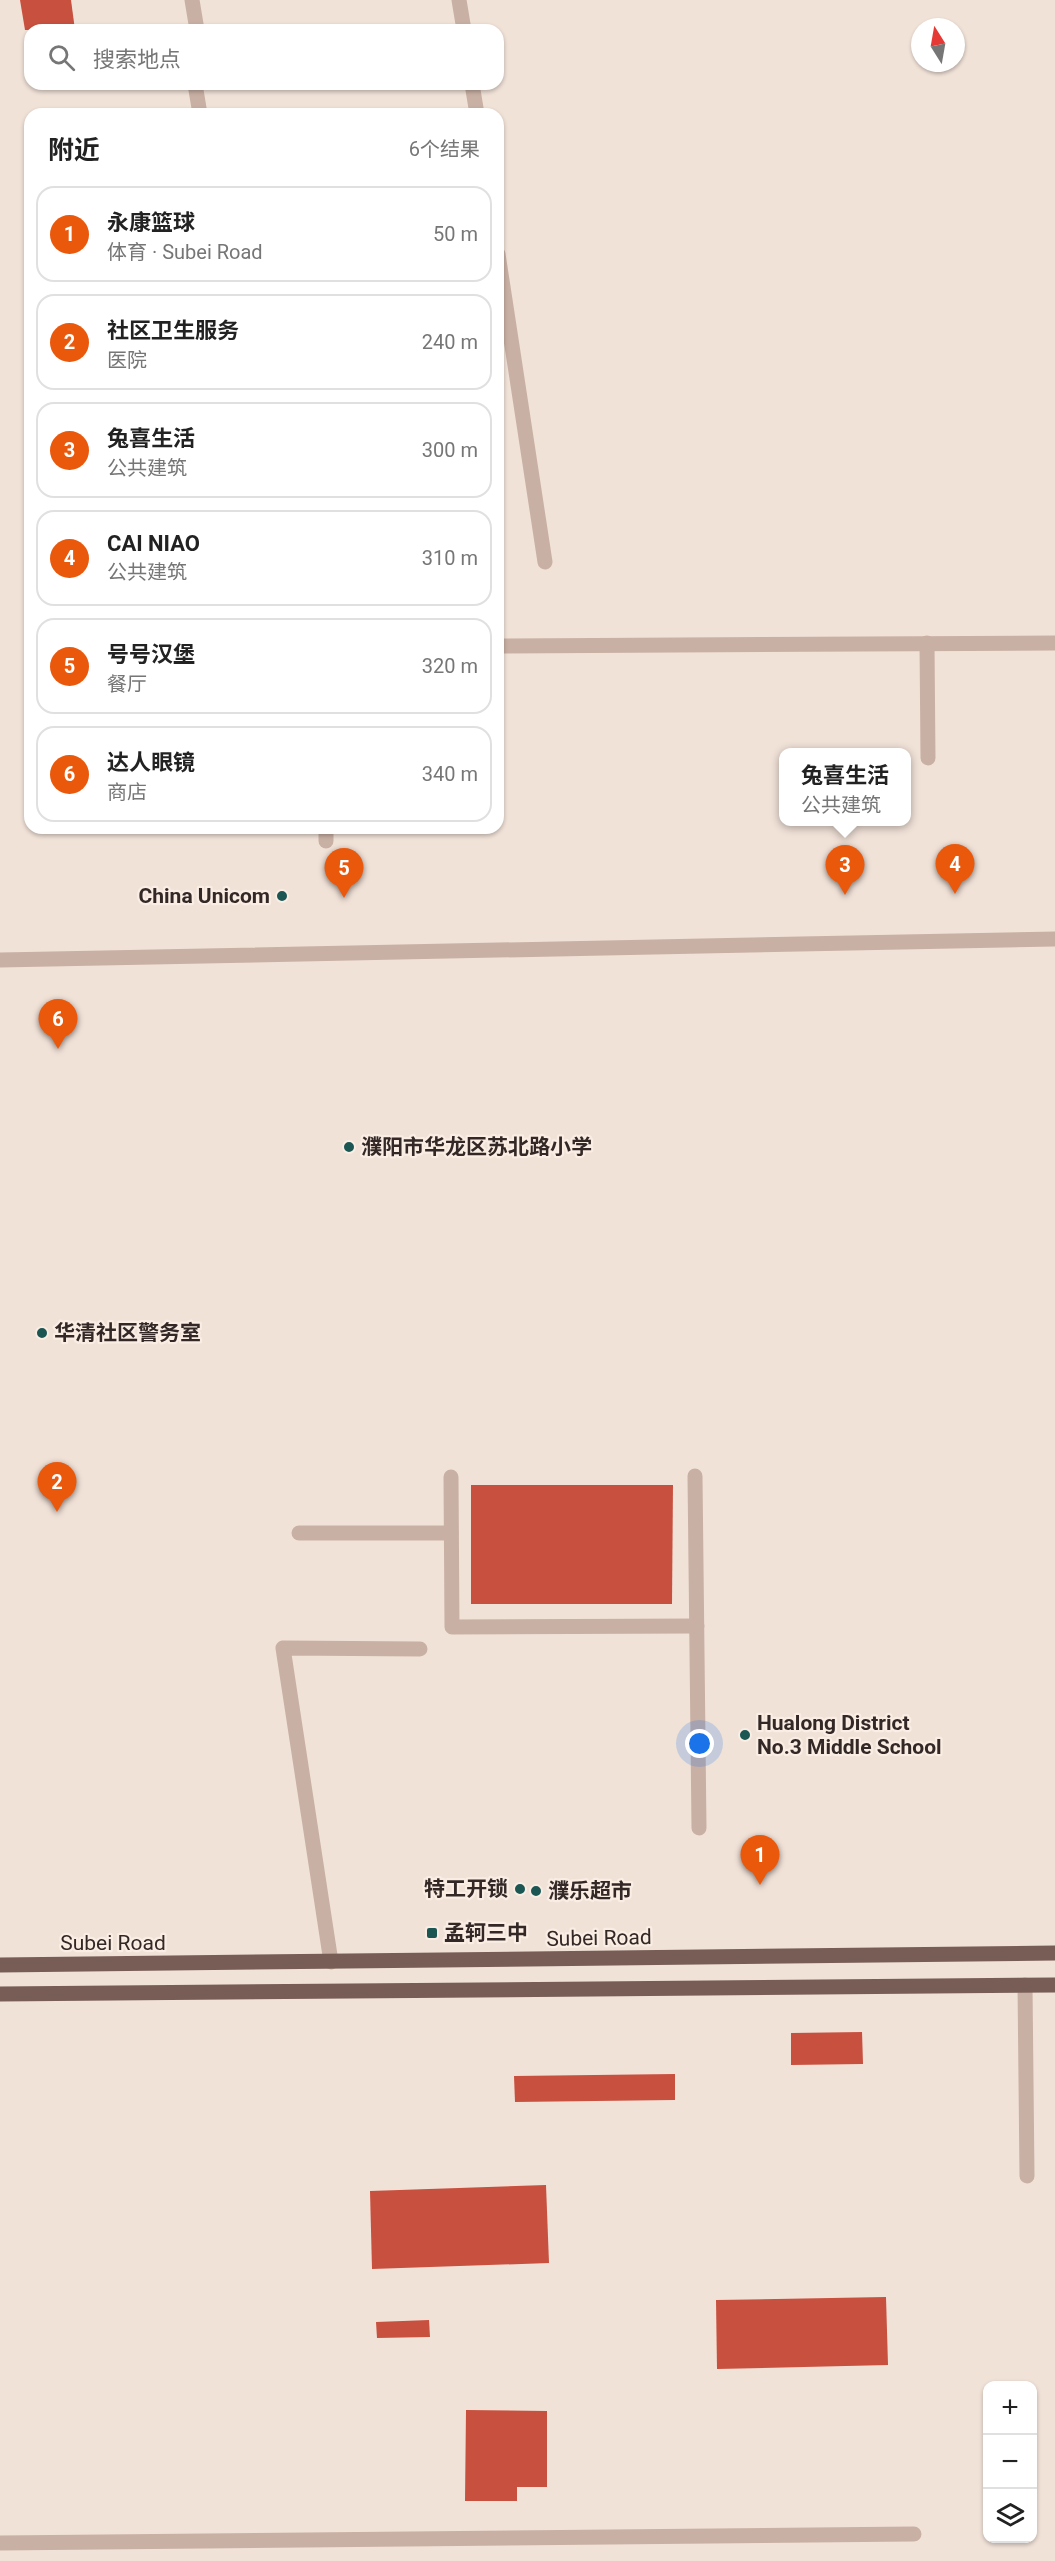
<!DOCTYPE html>
<html lang="zh">
<head>
<meta charset="utf-8">
<style>
  :root { --surface:#fff; --page:#f2f2f2; --text:#222; --muted:#767676; --line:#e0e0e0; --accent:#ea580c }
  body { margin:0; font-family:Roboto,"Noto Sans SC",sans-serif; background:var(--page); color:var(--text) }
  .controls { position:absolute; right:18px; bottom:18px; display:grid; overflow:hidden; border-radius:12px; box-shadow:0 2px 4px #0004 }
  .controls button { width:54px; height:54px; display:grid; place-items:center; padding:0; border:0; border-bottom:2px solid var(--line); background:var(--surface); color:var(--text); font:30px sans-serif }
  .compass { position:absolute; left:911px; top:18px; width:54px; height:54px; border-radius:50%; background:var(--surface); box-shadow:0 2px 4px #0004; rotate:349deg }
  .you { position:absolute; left:700px; top:1744px; width:21px; height:21px; margin:-15px; border:4px solid #fff; border-radius:50%; background:#1a73e8; box-shadow:0 0 0 9px #1a73e833 }
  .badge { display:grid; place-items:center; width:39px; height:39px; border-radius:50%; background:var(--accent); color:#fff; font-size:20px; font-weight:700 }
  .pin { position:absolute; translate:-50% -50px; filter:drop-shadow(0 2px 3px #0008) }
  .pin::after { content:''; position:absolute; top:32px; width:21px; height:18px; background:inherit; clip-path:polygon(0 0,100% 0,50% 100%) }
  .popup { position:absolute; left:779px; top:748px; width:132px; height:78px; box-sizing:border-box; display:grid; place-content:center; border-radius:12px; background:var(--surface); filter:drop-shadow(0 2px 4px #0005); font-size:20px; white-space:nowrap; color:var(--muted) }
  .popup b { font-size:22px; color:var(--text) }
  .popup::after { content:''; position:absolute; left:50%; top:100%; margin-left:-12px; border:12px solid transparent; border-top-color:var(--surface) }
  .list { margin:0; padding:0; list-style:none }
  h2 { display:flex; justify-content:space-between; align-items:center; height:78px; margin:0; padding:0 24px; font-size:26px }
  h2 small { font-size:20px; font-weight:400; color:var(--muted) }
  .list li { display:grid; grid-template-columns:39px 1fr auto; gap:18px; align-items:center; box-sizing:border-box; height:96px; margin:0 12px 12px; padding:0 12px; border:2px solid var(--line); border-radius:18px }
  .list b { display:block; font-size:22px; white-space:nowrap }
  .list p { margin:0; font-size:20px; white-space:nowrap; color:var(--muted) }
  .list em { font-size:20px; font-style:normal; color:var(--muted) }
  .icon { flex:none; width:33px; height:33px; fill:none; stroke:currentColor; stroke-width:2; stroke-linecap:round; stroke-linejoin:round }
  .map { position:relative; flex:none; width:1055px; height:2561px; overflow:hidden }
  .search { position:absolute; background:var(--surface); box-shadow:0 2px 4px #0004; left:24px; top:24px; width:480px; height:66px; display:flex; align-items:center; gap:15px; box-sizing:border-box; padding:0 21px; border-radius:18px; color:var(--muted); font-size:22px }
  .panel { position:absolute; background:var(--surface); box-shadow:0 2px 4px #0004; left:24px; top:108px; width:480px; height:726px; border-radius:18px }
  .map>svg:first-child { display:block }
</style>
</head>
<body>
<div class="map">
<svg width="1055" height="2561" viewBox="0 0 1055 2561">
  <rect width="100%" height="100%" fill="#f1e2d8"/>
  <!-- building -->
  <g fill="#c8503f">
    <polygon points="20,0 71,0 75,30 25,30"/>
    <polygon points="471,1485 673,1485 672,1604 471,1604"/>
    <polygon points="862,2032 863,2064 791,2065 791,2033"/>
    <polygon points="675,2074 675,2100 515,2102 514,2076"/>
    <polygon points="546,2185 549,2263 372,2269 370,2191"/>
    <polygon points="886,2297 888,2365 717,2369 716,2300"/>
    <polygon points="429,2320 430,2337 377,2338 376,2322"/>
    <polygon points="466,2410 547,2411 547,2487 517,2487 517,2501 465,2501"/>
  </g>
  <g fill="none" stroke-linecap="round" stroke-linejoin="round">
    <!-- minor -->
    <g stroke="#c9b0a4" stroke-width="15">
      <polyline points="192,0 197,30"/>
      <polyline points="459,0 464,30"/>
      <polyline points="195,84 200,114"/>
      <polyline points="472,84 477,114"/>
      <polyline points="498,254 545,562"/>
      <polyline points="927,643 928,758"/>
      <polyline points="498,646 1055,643"/>
      <polyline points="326,828 326,841"/>
      <polyline points="0,960 1055,939"/>
      <polyline points="695,1476 699,1828"/>
      <polyline points="451,1477 452,1627 697,1626"/>
      <polyline points="299,1533 451,1533"/>
      <polyline points="331,1962 283,1648 420,1649"/>
      <polyline points="1025,1985 1027,2176"/>
      <polyline points="0,2543 914,2534"/>
    </g>
    <!-- major -->
    <g stroke="#775d56" stroke-width="15">
      <polyline points="0,1965 1055,1953"/>
      <polyline points="0,1994 1055,1985"/>
    </g>
  </g>
  <!-- markers -->
  <g fill="#1b5653" stroke="#f9ede4" stroke-width="2">
    <circle cx="282" cy="896" r="6"/>
    <circle cx="349" cy="1147" r="6"/>
    <circle cx="42" cy="1333" r="6"/>
    <circle cx="745" cy="1735" r="6"/>
    <circle cx="520" cy="1889" r="6"/>
    <circle cx="536" cy="1891" r="6"/>
    <rect x="426" y="1927" width="12" height="12" rx="3"/>
  </g>
  <g text-anchor="middle" dominant-baseline="central" stroke-width="4.5" stroke-linejoin="round" paint-order="stroke">
    <!-- poi labels -->
    <g font-size="21" font-weight="bold" fill="#342826" stroke="#f9ede4" text-anchor="start">
      <text x="270" y="896" text-anchor="end">China Unicom</text>
      <text x="361" y="1147">濮阳市华龙区苏北路小学</text>
      <text x="54" y="1333">华清社区警务室</text>
      <text x="757" y="1723">Hualong District<tspan x="757" dy="24">No.3 Middle School</tspan></text>
      <text x="508" y="1889" text-anchor="end">特工开锁</text>
      <text x="548" y="1891">濮乐超市</text>
      <text x="444" y="1933">孟轲三中</text>
    </g>
    <!-- street labels -->
    <g font-size="21" fill="#342826" stroke="#f9ede4">
      <text transform="translate(599 1938) rotate(-1)">Subei Road</text>
      <text x="113" y="1943">Subei Road</text>
    </g>
  </g>
</svg>
<div class="controls">
<button>+</button>
<button>−</button>
<button><svg class="icon" aria-label="layers" viewBox="0 0 24 24"><path d="M12 4l9 5-9 5-9-5zM3 14l9 5 9-5"/></svg></button>
</div>
<svg class="compass" viewBox="-18 -18 36 36"><path d="M0-13l5 13h-10z" fill="#e53935"/><path d="M0 13l5-13h-10z" fill="#767676"/></svg>
<div class="you"></div>
<div class="pin badge" style="left:760px;top:1885px">1</div>
<div class="pin badge" style="left:57px;top:1512px">2</div>
<div class="pin badge" style="left:845px;top:895px">3</div>
<div class="popup"><b>兔喜生活</b>公共建筑</div>
<div class="pin badge" style="left:955px;top:894px">4</div>
<div class="pin badge" style="left:344px;top:898px">5</div>
<div class="pin badge" style="left:58px;top:1049px">6</div>
<div class="search"><svg class="icon" aria-label="search" viewBox="0 0 24 24"><circle cx="10" cy="10" r="6"/><path d="M15 15l6 6"/></svg>搜索地点</div>
<section class="panel">
<h2>附近<small>6个结果</small></h2>
<ul class="list">
<li><span class="badge">1</span><div><b>永康篮球</b><p>体育 · Subei Road</p></div><em>50 m</em></li>
<li><span class="badge">2</span><div><b>社区卫生服务</b><p>医院</p></div><em>240 m</em></li>
<li><span class="badge">3</span><div><b>兔喜生活</b><p>公共建筑</p></div><em>300 m</em></li>
<li><span class="badge">4</span><div><b>CAI NIAO</b><p>公共建筑</p></div><em>310 m</em></li>
<li><span class="badge">5</span><div><b>号号汉堡</b><p>餐厅</p></div><em>320 m</em></li>
<li><span class="badge">6</span><div><b>达人眼镜</b><p>商店</p></div><em>340 m</em></li>
</ul>
</section>
</div>
</body>
</html>
